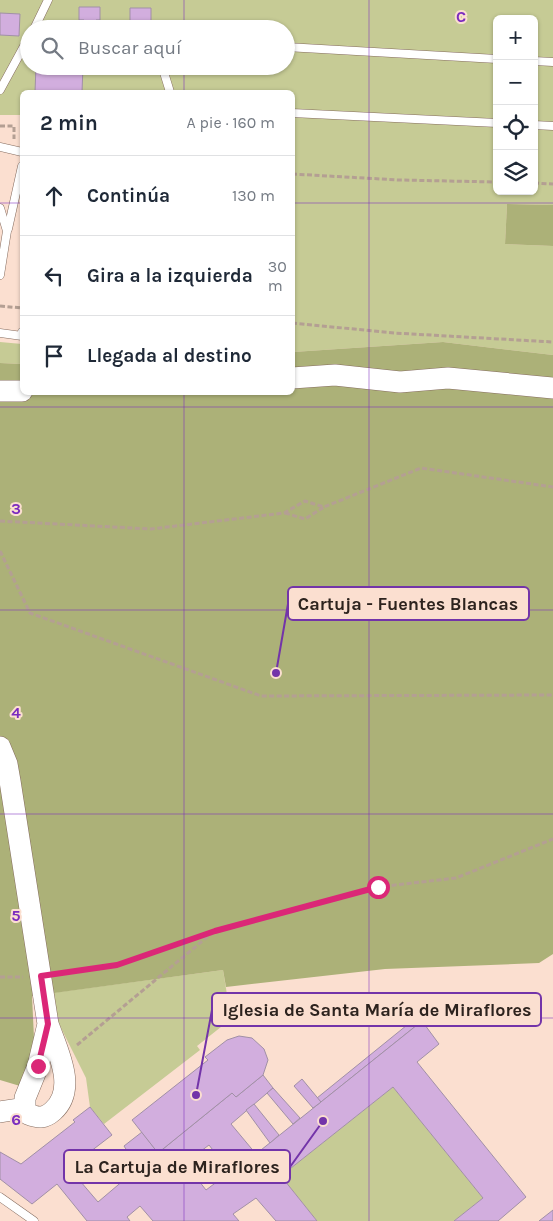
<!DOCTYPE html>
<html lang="es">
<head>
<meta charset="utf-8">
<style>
  :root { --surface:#fff; --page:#f2f2f3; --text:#1f2937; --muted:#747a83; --line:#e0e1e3 }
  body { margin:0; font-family:Karla,sans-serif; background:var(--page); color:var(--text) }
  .controls { position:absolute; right:15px; top:15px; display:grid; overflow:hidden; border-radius:8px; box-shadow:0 1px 4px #0004 }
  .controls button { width:45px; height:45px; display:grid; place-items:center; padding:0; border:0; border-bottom:1px solid var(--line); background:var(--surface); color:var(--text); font:25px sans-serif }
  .stop { position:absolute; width:15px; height:15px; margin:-11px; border:4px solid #db2777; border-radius:50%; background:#fff }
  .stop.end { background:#db2777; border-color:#fff; box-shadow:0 1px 5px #0008 }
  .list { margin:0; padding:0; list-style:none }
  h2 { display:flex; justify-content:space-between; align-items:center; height:65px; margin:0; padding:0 20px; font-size:21px }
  h2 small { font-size:16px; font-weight:400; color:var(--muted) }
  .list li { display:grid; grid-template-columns:32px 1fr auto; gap:15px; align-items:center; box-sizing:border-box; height:80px; padding:0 20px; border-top:1px solid var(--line) }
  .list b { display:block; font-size:19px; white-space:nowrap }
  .list em { font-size:16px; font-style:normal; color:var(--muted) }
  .icon { flex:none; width:28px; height:28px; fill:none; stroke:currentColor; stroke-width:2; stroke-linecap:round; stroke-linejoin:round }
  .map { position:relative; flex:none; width:553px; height:1221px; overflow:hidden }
  .search { position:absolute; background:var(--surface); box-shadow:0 1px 4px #0004; left:20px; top:20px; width:275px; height:55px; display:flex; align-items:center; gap:12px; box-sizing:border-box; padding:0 18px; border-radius:28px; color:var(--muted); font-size:19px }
  .panel { position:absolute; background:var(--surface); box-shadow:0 1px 4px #0004; left:20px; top:90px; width:275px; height:305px; border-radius:8px }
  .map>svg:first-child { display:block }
</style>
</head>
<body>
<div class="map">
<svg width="553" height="1221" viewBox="0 0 553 1221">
  <rect width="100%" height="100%" fill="#fbdfd0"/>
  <!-- green -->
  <g fill="#c6cb95" fill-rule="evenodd">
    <path d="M0,0H553V205L507,204L505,244L553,246V355L443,342L293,352L292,92H22V115H0ZM497,19H534V191H497ZM29,29H286V66H29Z"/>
    <polygon points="0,342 22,344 22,364 0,363"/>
    <polygon points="223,970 231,1019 197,1046 200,1050 104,1124 90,1107 86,1078 44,994"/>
    <polygon points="393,1087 483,1198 454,1221 317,1221 281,1176"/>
  </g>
  <!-- forest -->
  <g fill="#acb178">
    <polygon points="507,204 553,205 553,246 505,244"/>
    <polygon points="443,342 553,355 553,954 539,963 385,969 226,987 223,970 32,996 34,1038 31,1060 20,1086 0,1080 0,363 22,364 22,392 292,392 293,352"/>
  </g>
  <!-- building -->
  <g fill="#d2aede" stroke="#a190a6" fill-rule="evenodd">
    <polygon points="79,7 100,7 100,20 96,20 96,26 84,26 84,20 79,20"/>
    <polygon points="130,8 151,8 151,21 146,21 146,28 134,27 134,21 130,21"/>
    <polygon points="0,13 20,14 19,36 0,35"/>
    <polygon points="36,66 83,66 82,92 35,92"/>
    <polygon points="416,1014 422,1021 321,1102 317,1098 412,1021 410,1019"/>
    <path d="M422,1021L439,1044L417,1062L526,1197L498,1221H454L483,1198L393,1087L281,1176L317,1221H276L256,1198L233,1214L239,1221H153L140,1206L127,1217L130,1221H87L57,1184L32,1204L0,1179V1152L21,1164L75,1122L73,1120L90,1107L112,1135L69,1168L98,1202L138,1168L124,1146L142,1132L158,1153L232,1093L236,1097L263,1075L273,1088L231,1124L256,1154ZM209,1145L230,1172L206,1190L185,1163Z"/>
    <polygon points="239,1036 252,1038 264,1049 268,1060 263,1075 236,1097 232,1093 158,1153 132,1120 208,1060 205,1057 227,1040"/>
    <polygon points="302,1079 321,1102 313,1108 294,1086"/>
    <polygon points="273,1088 300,1118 293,1124 267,1093"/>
    <polygon points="254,1104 279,1135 270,1143 246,1110"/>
    <polygon points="553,1210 553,1221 539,1221"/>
  </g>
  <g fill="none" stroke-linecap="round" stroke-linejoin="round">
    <defs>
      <g id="lane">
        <polyline points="34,29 48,0"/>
        <polyline points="286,47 497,59"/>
        <polyline points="534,61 553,62"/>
        <polyline points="162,66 170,92"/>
        <polyline points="0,90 29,37"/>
        <polyline points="292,113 497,123"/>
        <polyline points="534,125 553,126"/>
        <polyline points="0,147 22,152"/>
        <polyline points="0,208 7,231 0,275"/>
        <polyline points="8,229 22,166"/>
        <polyline points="0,333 22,336 22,332"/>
        <polyline points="0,1197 34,1221"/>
      </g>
      <g id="secondary">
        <polyline points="292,378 335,375 400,382 448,378 553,388"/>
        <polyline points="0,391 22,391"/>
        <path d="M0,747L7,764L10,781L48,1024C57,1050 78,1089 53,1111C44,1119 38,1118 28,1114L25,1108V1098L38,1066L48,1024"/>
        <polyline points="0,1112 25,1108"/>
      </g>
    </defs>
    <!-- lane casing -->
    <use href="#lane" stroke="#856c5f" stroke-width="9"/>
    <!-- secondary casing -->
    <use href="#secondary" stroke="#856c5f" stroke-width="22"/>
    <!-- path -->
    <g stroke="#b49f93" stroke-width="3" stroke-dasharray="5 2.5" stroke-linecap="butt">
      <polyline points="0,126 14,126 14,139"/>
      <polyline points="292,174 399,180 497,182"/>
      <polyline points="534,183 553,184"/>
      <polyline points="0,306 22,308"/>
      <polyline points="292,323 394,333 553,342"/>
      <polyline points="285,513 305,519 324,507"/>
      <polyline points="0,521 151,529 284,513 305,501 324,507 421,468 553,487"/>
      <polyline points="0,551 30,613 261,696 553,695"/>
      <polyline points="59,974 117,965 215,931 378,887 456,878 553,839"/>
      <polyline points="0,977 23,977"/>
      <polyline points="77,1045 212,933"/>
    </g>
    <!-- lane -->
    <use href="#lane" stroke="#fff" stroke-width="8"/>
    <!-- secondary -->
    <use href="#secondary" stroke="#fff" stroke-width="21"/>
  </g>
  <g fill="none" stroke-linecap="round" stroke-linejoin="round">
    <!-- route -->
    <polyline stroke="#db2777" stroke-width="6" points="38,1066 48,1024 41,976 117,965 215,931 378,887"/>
  </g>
  <!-- grid -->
  <path fill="none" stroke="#7b2cbf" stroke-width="1" stroke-opacity="0.55" d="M184,0V29M369,0V1221M184,66V92M0,203H22M292,203H553M184,392V1221M0,407H553M0,610H553M0,814H553M0,1018H553"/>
  <g font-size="16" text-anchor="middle" font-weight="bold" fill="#7b2cbf" stroke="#fbdfd0" stroke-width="4" stroke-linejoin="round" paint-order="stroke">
    <text x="461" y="22">C</text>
    <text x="16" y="514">3</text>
    <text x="16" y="718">4</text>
    <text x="16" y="921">5</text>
    <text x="16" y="1125">6</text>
  </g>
  <!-- callouts -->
  <path fill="none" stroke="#7334a9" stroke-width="2" d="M276 673L288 604M196 1095L212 1010M323 1121L290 1167"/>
  <g fill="#7334a9" stroke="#fbdfd0" stroke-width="2">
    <circle cx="276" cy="673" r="5"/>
    <circle cx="196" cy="1095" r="5"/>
    <circle cx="323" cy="1121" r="5"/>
  </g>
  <g fill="#fbdfd0" stroke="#7334a9" stroke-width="2">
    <rect x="288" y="587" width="241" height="33" rx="5"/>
    <rect x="212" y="993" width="329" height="33" rx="5"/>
    <rect x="64" y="1150" width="226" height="33" rx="5"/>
  </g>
  <g font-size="18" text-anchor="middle" font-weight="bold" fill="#2d231e">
    <text x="408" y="610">Cartuja - Fuentes Blancas</text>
    <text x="377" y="1016">Iglesia de Santa María de Miraflores</text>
    <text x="177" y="1173">La Cartuja de Miraflores</text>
  </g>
</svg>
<div class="controls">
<button>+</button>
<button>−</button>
<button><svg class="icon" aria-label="locate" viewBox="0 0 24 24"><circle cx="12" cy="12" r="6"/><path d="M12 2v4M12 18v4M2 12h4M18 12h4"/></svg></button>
<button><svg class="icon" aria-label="layers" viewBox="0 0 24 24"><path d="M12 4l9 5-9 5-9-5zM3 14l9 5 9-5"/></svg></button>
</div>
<div class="stop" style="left:378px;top:887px"></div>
<div class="stop end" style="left:38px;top:1066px"></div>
<div class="search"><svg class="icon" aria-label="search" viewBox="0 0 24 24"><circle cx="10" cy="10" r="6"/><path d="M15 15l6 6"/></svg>Buscar aquí</div>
<section class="panel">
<h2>2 min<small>A pie · 160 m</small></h2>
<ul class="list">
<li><svg class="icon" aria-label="ahead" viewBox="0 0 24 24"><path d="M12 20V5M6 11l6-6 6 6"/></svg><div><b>Continúa</b></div><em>130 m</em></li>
<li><svg class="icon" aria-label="left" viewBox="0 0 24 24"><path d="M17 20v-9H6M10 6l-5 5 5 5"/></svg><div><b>Gira a la izquierda</b></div><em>30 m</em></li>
<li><svg class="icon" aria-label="arrive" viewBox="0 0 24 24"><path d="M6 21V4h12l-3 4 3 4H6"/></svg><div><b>Llegada al destino</b></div></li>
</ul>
</section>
</div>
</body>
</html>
